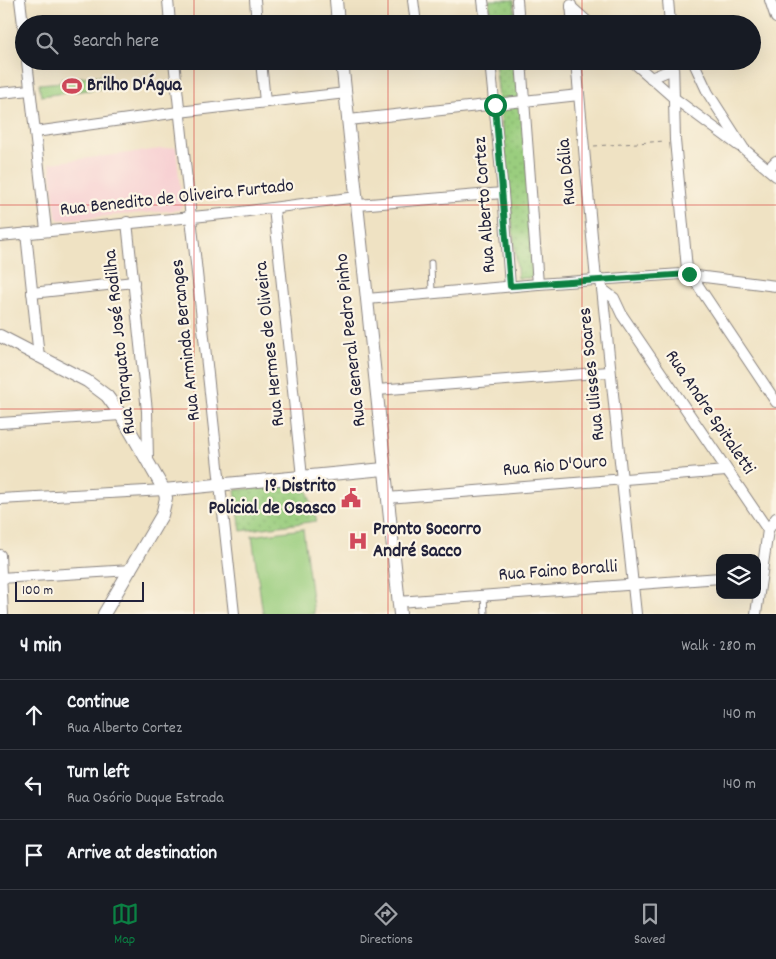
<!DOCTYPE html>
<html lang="en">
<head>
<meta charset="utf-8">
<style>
  :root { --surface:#171b24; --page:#20242c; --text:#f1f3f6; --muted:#9ea1a6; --line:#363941; --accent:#0b8043 }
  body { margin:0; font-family:Dekko,sans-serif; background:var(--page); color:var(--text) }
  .controls { position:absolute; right:15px; bottom:15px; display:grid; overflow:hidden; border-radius:10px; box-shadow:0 5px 20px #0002 }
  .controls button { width:45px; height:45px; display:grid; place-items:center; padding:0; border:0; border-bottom:1px solid var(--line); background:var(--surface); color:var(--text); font:25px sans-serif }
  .scale { position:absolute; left:15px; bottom:12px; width:129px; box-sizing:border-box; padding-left:5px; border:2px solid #22223b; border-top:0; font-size:14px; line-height:18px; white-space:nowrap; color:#22223b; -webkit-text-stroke:4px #fcf5e5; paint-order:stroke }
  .stop { position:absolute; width:15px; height:15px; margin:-11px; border:4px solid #0b8043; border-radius:50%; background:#fff }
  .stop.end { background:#0b8043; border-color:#fff; box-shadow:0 1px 5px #0008 }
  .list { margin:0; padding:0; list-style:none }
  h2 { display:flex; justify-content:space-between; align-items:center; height:65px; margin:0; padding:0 20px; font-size:21px }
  h2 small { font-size:16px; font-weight:400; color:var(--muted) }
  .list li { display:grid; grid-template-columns:32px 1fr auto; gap:15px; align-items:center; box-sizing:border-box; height:70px; padding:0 20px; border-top:1px solid var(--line) }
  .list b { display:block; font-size:19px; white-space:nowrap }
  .list p { margin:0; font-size:16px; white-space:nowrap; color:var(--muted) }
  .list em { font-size:16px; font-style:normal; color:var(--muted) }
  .icon { flex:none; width:28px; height:28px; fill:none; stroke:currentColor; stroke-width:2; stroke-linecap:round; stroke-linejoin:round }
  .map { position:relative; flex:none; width:776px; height:614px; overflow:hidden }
  .search { position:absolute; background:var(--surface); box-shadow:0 5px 20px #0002; left:15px; right:15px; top:15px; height:55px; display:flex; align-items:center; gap:12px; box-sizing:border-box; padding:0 18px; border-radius:28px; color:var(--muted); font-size:19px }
  .sheet { height:275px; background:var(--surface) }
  nav { display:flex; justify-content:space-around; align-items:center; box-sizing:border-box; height:70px; border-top:1px solid var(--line); background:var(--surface); font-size:14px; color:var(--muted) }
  nav a { display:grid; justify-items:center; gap:2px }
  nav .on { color:var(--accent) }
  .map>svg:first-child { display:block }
</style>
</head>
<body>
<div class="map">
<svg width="776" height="614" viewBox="0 0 776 614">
  <defs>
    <pattern id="green-dots" width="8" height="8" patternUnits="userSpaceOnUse" patternTransform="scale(1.25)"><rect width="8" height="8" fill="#9acd7e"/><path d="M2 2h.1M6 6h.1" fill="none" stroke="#84b06e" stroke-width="1.8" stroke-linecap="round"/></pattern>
  </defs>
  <rect width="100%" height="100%" fill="#fcf5e5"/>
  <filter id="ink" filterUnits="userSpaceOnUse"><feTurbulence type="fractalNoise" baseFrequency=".02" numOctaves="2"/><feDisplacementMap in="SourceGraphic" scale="10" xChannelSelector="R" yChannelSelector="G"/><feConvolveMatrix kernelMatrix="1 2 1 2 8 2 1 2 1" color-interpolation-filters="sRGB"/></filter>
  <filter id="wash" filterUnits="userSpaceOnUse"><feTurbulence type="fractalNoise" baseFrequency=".0096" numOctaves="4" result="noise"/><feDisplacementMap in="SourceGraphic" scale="20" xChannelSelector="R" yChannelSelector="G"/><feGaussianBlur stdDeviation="1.12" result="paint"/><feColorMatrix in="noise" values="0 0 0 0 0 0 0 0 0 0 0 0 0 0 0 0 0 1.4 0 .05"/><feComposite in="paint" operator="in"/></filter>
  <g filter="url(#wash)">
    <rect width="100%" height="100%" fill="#efe2c3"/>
    <!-- built -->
    <polygon fill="#f7cfd2" points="176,147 182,206 179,210 59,220 56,217 50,163"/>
    <!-- green -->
    <g fill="url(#green-dots)" stroke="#5e785c">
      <polygon points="489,0 514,0 516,24 492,24"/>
      <polygon points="495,61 519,61 535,269 531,278 518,278"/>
      <polygon points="305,484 317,521 241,531 235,490"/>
    </g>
    <!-- pitch -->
    <g fill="#9acd7e" stroke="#5e785c">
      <polygon points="103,75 105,88 41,96 39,84 61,82 61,79"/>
      <polygon points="303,529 314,614 263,614 252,536"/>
    </g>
  </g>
  <g filter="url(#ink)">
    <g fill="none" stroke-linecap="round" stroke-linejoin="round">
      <defs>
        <g id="service">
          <polyline points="431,263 432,293"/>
          <polyline points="484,596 485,614"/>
        </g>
        <g id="minor">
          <polyline points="20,0 24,33"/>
          <polyline points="168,0 170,24"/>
          <polyline points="255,0 257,24"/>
          <polyline points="413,0 416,24"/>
          <polyline points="483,0 486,24"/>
          <polyline points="517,0 519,24"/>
          <polyline points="668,0 670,24"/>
          <polyline points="770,0 776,18"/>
          <polyline points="571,5 573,24"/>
          <polyline points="571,7 590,24"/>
          <polyline points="27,61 46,230"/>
          <polyline points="174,61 234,614"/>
          <polyline points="261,61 265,102"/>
          <polyline points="490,61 503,193 510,286"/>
          <polyline points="521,61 538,284"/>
          <polyline points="576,61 596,280"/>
          <polyline points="632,61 674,98 739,146"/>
          <polyline points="673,61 675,140 687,269 776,402"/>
          <polyline points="693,61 708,93 744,149 776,176"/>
          <polyline points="651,78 673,69"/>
          <polyline points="0,93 30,90"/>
          <polyline points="349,120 579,95"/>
          <polyline points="35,132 179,112 346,93"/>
          <polyline points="768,169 776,161"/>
          <polyline points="358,205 503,193"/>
          <polyline points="274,208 302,477"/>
          <polyline points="127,222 147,411 148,460"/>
          <polyline points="26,233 39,357"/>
          <polyline points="0,236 233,213 357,197"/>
          <polyline points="601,279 636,614"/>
          <polyline points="602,289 614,298 622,315 768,530"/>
          <polyline points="32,293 134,282"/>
          <polyline points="367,299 538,284 681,274 776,286"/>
          <polyline points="377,390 609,372"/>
          <polyline points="0,423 121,415"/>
          <polyline points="387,498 726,471"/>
          <polyline points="0,499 164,490"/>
          <polyline points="0,555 3,614"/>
          <polyline points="0,578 131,570"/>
          <polyline points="398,602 720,578"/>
          <polyline points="756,614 768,530 776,518"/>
        </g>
        <g id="tertiary">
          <polyline points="336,0 338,24"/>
          <polyline points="342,61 400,614"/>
          <polyline points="0,336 87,381 107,396 121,415 164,490 166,498 162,515 104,614"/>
          <polyline points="164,490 384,469"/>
        </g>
      </defs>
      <!-- service casing -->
      <use href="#service" stroke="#88827f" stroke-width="7"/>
      <!-- minor casing -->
      <use href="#minor" stroke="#88827f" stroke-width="12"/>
      <!-- tertiary casing -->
      <use href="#tertiary" stroke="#88827f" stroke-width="14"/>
      <!-- path -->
      <polyline stroke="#88827f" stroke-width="1" stroke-dasharray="4 4" stroke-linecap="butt" points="594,146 665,141"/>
      <!-- service -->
      <use href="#service" stroke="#fff" stroke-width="5"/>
      <!-- minor -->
      <use href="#minor" stroke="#fff" stroke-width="10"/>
      <!-- tertiary -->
      <use href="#tertiary" stroke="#fff" stroke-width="12"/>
    </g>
  </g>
  <g fill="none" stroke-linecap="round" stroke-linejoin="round" filter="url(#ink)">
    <!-- route -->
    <polyline stroke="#0b8043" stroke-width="6" points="495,105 510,286 689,274"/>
  </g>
  <!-- grid -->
  <path fill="none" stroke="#d62828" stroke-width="1" stroke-opacity="0.55" d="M194,0V24M388,0V24M582,0V24M194,61V614M388,61V614M582,61V614M0,205H776M0,409H776"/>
  <!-- icons -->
  <defs>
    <symbol id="stadium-bare" viewBox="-9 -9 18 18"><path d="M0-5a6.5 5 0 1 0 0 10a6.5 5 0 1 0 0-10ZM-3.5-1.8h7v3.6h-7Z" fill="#d1495b" stroke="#fcf5e5" stroke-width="2.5" paint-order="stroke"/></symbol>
    <symbol id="civic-bare" viewBox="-9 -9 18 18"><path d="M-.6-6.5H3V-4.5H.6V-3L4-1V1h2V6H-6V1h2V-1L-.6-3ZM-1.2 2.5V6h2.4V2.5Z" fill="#d1495b" stroke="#fcf5e5" stroke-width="2.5" paint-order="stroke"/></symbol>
    <symbol id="hospital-bare" viewBox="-9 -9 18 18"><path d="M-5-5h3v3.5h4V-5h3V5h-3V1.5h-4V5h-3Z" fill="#d1495b" stroke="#fcf5e5" stroke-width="2.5" paint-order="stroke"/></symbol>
  </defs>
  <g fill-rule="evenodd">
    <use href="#stadium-bare" x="58" y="72" width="28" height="28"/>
    <use href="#civic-bare" x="337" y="484" width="28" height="28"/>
    <use href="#hospital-bare" x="344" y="527" width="28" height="28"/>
  </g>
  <g text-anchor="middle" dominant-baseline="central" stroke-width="4.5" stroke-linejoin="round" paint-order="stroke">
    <!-- poi labels -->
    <g font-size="19" font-weight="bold" fill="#22223b" stroke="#fcf5e5" text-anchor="start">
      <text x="87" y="86">Brilho D'Água</text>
      <text x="336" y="487" text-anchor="end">1º Distrito<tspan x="336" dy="22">Policial de Osasco</tspan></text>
      <text x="373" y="530">Pronto Socorro<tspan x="373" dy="22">André Sacco</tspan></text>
    </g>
    <!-- street labels -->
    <g font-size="19" fill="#22223b" stroke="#fcf5e5">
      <text transform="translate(568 172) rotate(-95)">Rua Dália</text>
      <text transform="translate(177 199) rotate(-6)">Rua Benedito de Oliveira Furtado</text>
      <text transform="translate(486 205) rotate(-94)">Rua Alberto Cortez</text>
      <text transform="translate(187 340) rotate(-96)">Rua Arminda Beranges</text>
      <text transform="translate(352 340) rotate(-96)">Rua General Pedro Pinho</text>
      <text transform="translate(121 342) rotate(-96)">Rua Torquato José Rodilha</text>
      <text transform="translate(271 344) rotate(-96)">Rua Hermes de Oliveira</text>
      <text transform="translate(593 374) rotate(-96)">Rua Ulisses Soares</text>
      <text transform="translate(709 413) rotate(56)">Rua Andre Spitaletti</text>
      <text transform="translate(555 467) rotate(-5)">Rua Rio D'Ouro</text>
      <text transform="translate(558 572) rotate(-4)">Rua Faino Boralli</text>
    </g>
  </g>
</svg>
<div class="controls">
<button><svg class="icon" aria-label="layers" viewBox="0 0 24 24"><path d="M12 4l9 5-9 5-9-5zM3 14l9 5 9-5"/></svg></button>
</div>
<div class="scale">100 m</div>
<div class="stop" style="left:495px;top:105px"></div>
<div class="stop end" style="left:689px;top:274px"></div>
<div class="search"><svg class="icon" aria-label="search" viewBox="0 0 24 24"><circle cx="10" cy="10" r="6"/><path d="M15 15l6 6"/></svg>Search here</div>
</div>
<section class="sheet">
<h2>4 min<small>Walk · 280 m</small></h2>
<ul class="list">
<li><svg class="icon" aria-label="ahead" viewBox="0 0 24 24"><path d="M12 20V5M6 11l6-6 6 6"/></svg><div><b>Continue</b><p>Rua Alberto Cortez</p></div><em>140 m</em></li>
<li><svg class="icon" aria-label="left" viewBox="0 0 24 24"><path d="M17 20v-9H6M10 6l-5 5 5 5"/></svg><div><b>Turn left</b><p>Rua Osório Duque Estrada</p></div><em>140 m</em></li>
<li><svg class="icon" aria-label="arrive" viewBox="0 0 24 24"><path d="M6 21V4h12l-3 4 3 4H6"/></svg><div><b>Arrive at destination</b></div></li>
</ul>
</section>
<nav>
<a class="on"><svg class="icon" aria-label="map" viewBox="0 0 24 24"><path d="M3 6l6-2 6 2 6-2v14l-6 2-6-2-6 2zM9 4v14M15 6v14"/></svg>Map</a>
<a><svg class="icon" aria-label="directions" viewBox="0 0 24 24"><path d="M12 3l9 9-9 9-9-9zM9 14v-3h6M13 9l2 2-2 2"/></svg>Directions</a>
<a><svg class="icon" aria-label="saved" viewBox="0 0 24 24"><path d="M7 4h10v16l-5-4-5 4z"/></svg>Saved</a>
</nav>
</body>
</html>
